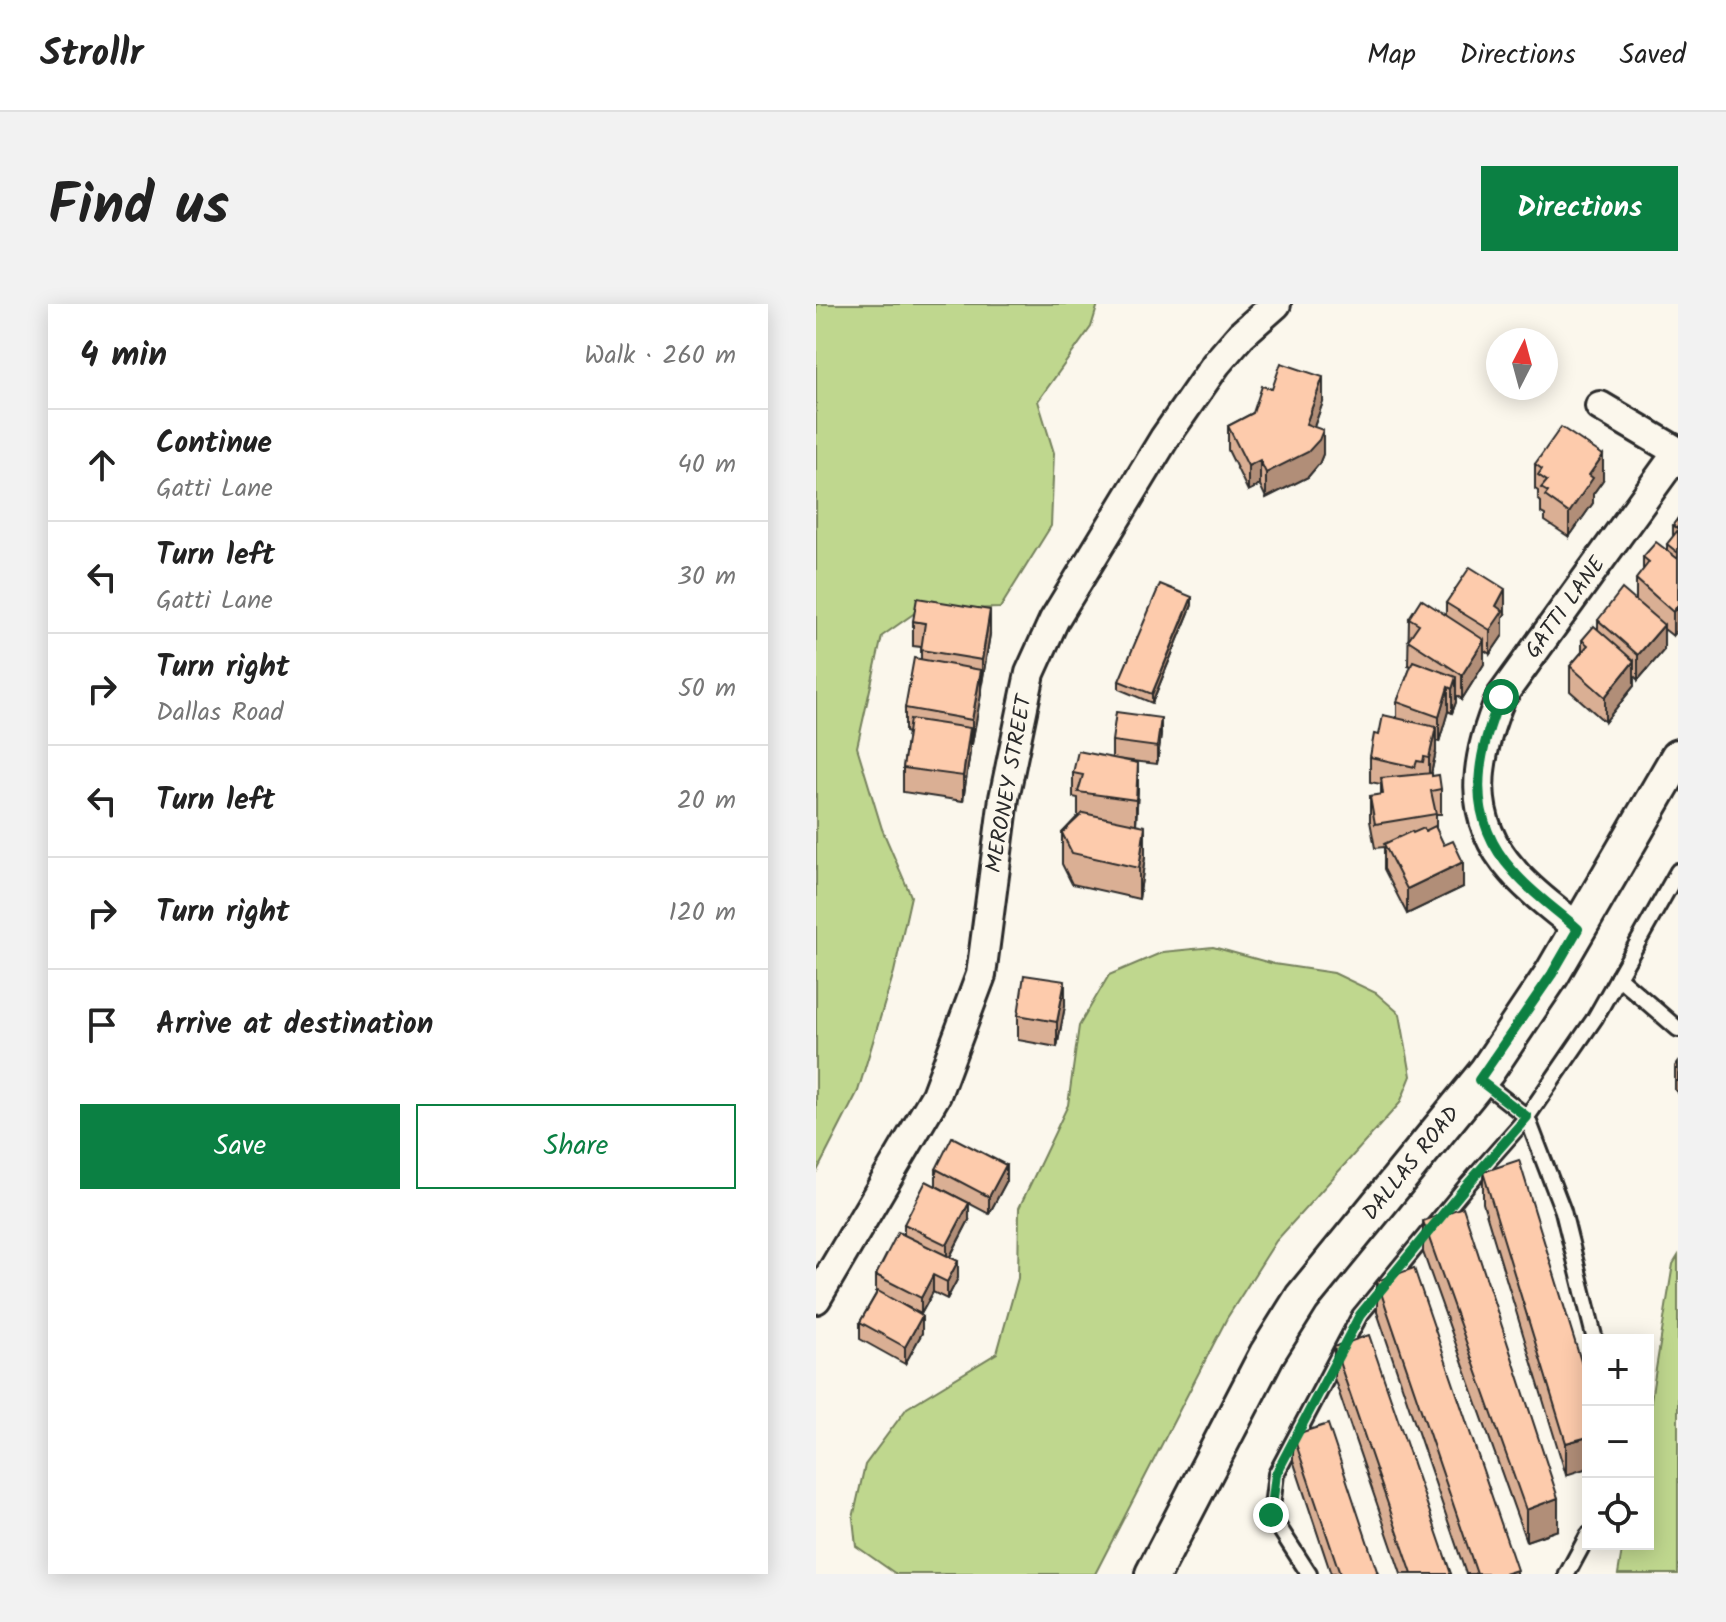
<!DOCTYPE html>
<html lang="en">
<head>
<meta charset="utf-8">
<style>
  :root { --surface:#fff; --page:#f2f2f2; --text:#222; --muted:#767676; --line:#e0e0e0; --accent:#0b8043 }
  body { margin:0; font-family:Kalam,sans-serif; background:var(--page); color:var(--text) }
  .controls { position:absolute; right:24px; bottom:24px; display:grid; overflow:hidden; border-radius:0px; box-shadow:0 4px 20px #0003 }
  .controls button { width:72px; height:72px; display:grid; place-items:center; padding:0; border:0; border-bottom:2px solid var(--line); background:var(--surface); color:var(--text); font:40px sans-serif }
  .compass { position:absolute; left:670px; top:24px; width:72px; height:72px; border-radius:50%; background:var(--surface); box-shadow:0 4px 20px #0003; rotate:6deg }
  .stop { position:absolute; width:24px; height:24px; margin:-18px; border:6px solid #0b8043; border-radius:50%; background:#fff }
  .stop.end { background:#0b8043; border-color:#fff; box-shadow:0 2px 8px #0008 }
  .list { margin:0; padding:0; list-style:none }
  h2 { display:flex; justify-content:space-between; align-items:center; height:104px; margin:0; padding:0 32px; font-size:34px }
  h2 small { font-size:26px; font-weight:400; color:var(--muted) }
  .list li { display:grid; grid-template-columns:52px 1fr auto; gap:24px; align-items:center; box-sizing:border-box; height:112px; padding:0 32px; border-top:2px solid var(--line) }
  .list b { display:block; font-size:30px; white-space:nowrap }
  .list p { margin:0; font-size:26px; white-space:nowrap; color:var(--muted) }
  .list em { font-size:26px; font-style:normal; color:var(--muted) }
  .actions { display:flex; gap:16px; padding:24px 32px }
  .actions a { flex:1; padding:18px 0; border:2px solid var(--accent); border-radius:0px; text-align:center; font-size:28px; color:var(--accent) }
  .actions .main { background:var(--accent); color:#fff }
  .icon { flex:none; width:44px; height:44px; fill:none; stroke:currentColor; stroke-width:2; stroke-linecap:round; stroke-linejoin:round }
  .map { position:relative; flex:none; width:862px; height:1270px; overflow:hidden; border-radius:0px }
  header { display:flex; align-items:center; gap:48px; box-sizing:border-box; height:112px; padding:0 40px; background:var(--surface); border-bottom:2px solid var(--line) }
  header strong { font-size:38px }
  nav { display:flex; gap:44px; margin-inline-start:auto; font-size:28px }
  .intro { display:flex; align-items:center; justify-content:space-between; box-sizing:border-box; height:192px; padding:0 48px }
  h1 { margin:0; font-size:56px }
  .button { padding:20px 36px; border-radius:0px; background:var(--accent); color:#fff; font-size:28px; font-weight:700 }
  main { display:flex; gap:48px; padding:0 48px }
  aside { flex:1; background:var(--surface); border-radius:0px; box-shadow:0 4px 20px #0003 }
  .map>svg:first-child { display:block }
</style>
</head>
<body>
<header>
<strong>Strollr</strong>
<nav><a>Map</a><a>Directions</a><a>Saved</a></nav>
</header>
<div class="intro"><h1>Find us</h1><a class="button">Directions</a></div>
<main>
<aside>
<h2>4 min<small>Walk · 260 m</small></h2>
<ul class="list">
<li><svg class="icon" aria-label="ahead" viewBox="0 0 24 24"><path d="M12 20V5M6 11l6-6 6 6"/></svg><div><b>Continue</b><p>Gatti Lane</p></div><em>40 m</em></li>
<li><svg class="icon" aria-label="left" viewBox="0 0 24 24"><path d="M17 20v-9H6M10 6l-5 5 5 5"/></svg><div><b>Turn left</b><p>Gatti Lane</p></div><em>30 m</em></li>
<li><svg class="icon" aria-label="right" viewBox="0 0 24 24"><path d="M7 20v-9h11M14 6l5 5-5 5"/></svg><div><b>Turn right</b><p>Dallas Road</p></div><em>50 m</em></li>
<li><svg class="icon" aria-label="left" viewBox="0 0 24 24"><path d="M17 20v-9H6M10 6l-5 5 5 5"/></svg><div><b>Turn left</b></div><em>20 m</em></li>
<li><svg class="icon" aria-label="right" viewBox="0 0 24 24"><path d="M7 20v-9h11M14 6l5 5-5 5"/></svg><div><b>Turn right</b></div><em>120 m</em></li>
<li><svg class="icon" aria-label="arrive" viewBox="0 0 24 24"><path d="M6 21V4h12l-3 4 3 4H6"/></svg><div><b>Arrive at destination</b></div></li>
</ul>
<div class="actions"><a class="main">Save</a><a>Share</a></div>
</aside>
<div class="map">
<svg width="862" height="1270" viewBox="0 0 862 1270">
  <rect width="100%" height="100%" fill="#fbf7ec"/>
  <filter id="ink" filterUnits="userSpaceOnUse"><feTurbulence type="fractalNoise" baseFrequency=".0125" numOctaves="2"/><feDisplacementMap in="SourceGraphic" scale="16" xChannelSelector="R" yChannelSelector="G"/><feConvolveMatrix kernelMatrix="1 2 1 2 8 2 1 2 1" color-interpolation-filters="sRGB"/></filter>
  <g filter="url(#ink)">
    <!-- green -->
    <g fill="#bfd78e" stroke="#75815c" stroke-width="2">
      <polygon points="0,0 282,0 275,23 222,97 238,149 235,222 184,304 103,306 66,332 41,443 66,525 95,592 78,668 42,787 0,869"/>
      <polygon points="397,643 458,660 518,669 560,689 584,710 595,772 584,799 460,937 411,1014 279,1270 80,1270 40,1242 37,1214 49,1161 91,1104 181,1049 202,974 203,904 252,801 263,722 293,671 347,648"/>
      <polygon points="862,952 862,1270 802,1270 807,1240 832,1240 832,1114 857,960"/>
    </g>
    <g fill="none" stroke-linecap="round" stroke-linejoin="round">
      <defs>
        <g id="service">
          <polyline points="802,673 862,725"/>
          <polyline points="664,776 711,813 779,714 862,567"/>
          <polyline points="493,1270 455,1211 460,1170 544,1011 651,881 711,813 747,907 779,1036"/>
          <polyline points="751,1270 772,1231"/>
        </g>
        <g id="minor">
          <polyline points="784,102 862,148"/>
          <path d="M762,625C741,606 715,589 697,567C649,514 659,454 685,393L862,148"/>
          <polyline points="0,995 120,791 165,671 188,494 214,369 238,316 348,135 400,60 425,31 460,0"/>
        </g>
        <polyline id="tertiary" points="337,1270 451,1050 486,994 671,767 736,670 862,453"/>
      </defs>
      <!-- service casing -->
      <use href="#service" stroke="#2b2b2b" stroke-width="20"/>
      <!-- minor casing -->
      <use href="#minor" stroke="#2b2b2b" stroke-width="34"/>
      <!-- tertiary casing -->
      <use href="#tertiary" stroke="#2b2b2b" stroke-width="40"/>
      <!-- service -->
      <use href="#service" stroke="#fbf7ec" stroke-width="14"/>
      <!-- minor -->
      <use href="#minor" stroke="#fbf7ec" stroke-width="28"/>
      <!-- tertiary -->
      <use href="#tertiary" stroke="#fbf7ec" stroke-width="34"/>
    </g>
    <!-- wall -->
    <g fill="#daaf94" stroke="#2b2b2b" stroke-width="2">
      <polygon points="456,85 507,98 498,123 507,150 503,160 492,173 450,194 444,181 432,187 412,146 412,122 437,109"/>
      <polygon points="719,160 787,176 777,190 777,199 753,233 729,217 729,211 725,209 725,198 722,195 722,187 719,185"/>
      <polygon points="862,214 862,327 861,327 857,332 848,325 848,346 822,376 818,372 818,382 789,418 754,387 754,362 766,348 766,336 782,326 782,316 820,297 820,275 827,266 827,253 851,246 851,240 857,233 857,221"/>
      <polygon points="630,299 689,310 687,313 687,331 674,350 668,346 668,360 646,395 640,391 640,398 636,409 632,407 623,438 620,437 620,447 615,470 625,485 625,510 620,510 620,525 647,583 591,610 568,565 568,543 559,544 554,517 554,492 565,491 565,480 554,478 554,453 563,431 581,414 581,398 595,362 592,361 593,314 630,311"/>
      <polygon points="376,301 336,399 303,385 303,377"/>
      <polygon points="97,317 174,330 156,440 154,440 154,448 147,497 87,488 87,464 92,429 89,428 89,404 105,356 105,343 97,342"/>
      <polygon points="345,431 341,460 300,455 322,484 320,520 329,553 323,595 256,580 246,560 246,529 262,512 262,494 257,493 257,469 296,454 296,437"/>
      <polygon points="249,702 241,743 202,736 202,711"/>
      <polygon points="862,758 862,789 859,786 859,762"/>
      <polygon points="120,865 190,878 173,910 120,882"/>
      <polygon points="667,868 772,1080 750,1171 667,899"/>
      <polygon points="153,916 134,953 142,974 131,995 117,988 105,1010 85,1000 106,1029 89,1060 44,1035 44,1018 61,988 60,988 60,971 88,930 88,920"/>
      <polygon points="607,917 742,1226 710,1237 607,948"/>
      <polygon points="561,977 701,1270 650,1270 561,1008"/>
      <polygon points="518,1043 635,1270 585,1270 518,1074"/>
      <polygon points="477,1131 562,1270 515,1270 477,1156"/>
    </g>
    <!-- shaded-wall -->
    <g fill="#b18e78" stroke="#2b2b2b" stroke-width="2">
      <polygon points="507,73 507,98 490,144 490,120"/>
      <polygon points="507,126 507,150 503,160 492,173 450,194 450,169"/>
      <polygon points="787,151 787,176 777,190 777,199 753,233 753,209 773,171"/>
      <polygon points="444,156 444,181 432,187 432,162"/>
      <polygon points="689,285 689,310 687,313 687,331 674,350 674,326 680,302"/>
      <polygon points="376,293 376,301 336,399 336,390"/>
      <polygon points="861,302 861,327 857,332 857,308"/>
      <polygon points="174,306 174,330 166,380 166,356"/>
      <polygon points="848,321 848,346 822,376 822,351"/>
      <polygon points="668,336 668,360 646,395 646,371"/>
      <polygon points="818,357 818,382 789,418 789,393"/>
      <polygon points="165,366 165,391 156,440 156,416"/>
      <polygon points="640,373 640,398 636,409 636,385"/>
      <polygon points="632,383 632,407 623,438 623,413"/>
      <polygon points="345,414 345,431 341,460 341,443"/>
      <polygon points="620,423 620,447 613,479 613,454"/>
      <polygon points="154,424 154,448 147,497 147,472"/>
      <polygon points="322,459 322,484 320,521 320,496"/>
      <polygon points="329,522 329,553 323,595 323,564"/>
      <polygon points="647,558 647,583 591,610 591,585"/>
      <polygon points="249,677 249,702 241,743 241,718"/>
      <polygon points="190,861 190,878 173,910 173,893"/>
      <polygon points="153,899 153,916 131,958 131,941"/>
      <polygon points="142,957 142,974 131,995 131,978"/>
      <polygon points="117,971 117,988 105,1010 105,994"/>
      <polygon points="106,1012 106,1029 89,1060 89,1043"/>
      <polygon points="772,1133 772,1164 750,1171 750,1139"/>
      <polygon points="742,1194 742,1226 710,1237 710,1206"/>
    </g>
    <!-- building -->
    <g fill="#fdcbac" stroke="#2b2b2b" stroke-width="2">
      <polygon points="465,59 507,73 490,120 507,126 503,136 492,148 450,169 444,156 432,162 412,122 437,109 446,82 456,85"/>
      <polygon points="745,123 787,151 773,171 777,174 753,209 729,192 732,188 725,184 731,177 722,171 726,165 719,160"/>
      <polygon points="862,214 862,225 857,221"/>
      <polygon points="862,226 862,249 851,240"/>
      <polygon points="840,238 862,255 862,303 861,302 857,308 820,275 833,258 827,253"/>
      <polygon points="654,263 689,285 680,302 687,307 674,326 630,299"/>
      <polygon points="344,280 376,293 336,390 303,377"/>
      <polygon points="806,285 848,321 822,351 782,316"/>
      <polygon points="101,294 174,306 166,356 105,346 109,319 97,317"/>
      <polygon points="605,295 668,336 646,371 592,336 603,320 593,314"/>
      <polygon points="778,322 818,357 789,393 754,362 772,341 766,336"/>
      <polygon points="98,354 165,366 156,416 89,404"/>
      <polygon points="597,357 640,373 636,385 632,383 623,413 581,398"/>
      <polygon points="300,408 345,414 341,443 296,437"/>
      <polygon points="567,411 620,423 613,454 608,453 607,458 601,457 599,463 554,453 558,430 563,431"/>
      <polygon points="94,415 154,424 147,472 87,464"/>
      <polygon points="262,447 322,459 320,496 262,488 267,471 257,469"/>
      <polygon points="616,469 616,472 623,471 625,485 615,487 620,510 559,520 554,492 567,490 565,474"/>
      <polygon points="267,509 329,522 323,564 256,549 246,529"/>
      <polygon points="619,522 628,541 637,537 647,558 591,585 568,540 596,527 597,529 608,524 609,527"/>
      <polygon points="208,671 249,677 241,718 202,711"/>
      <polygon points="136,833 190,861 173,893 120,865"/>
      <polygon points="703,856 772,1080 772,1133 750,1139 667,868"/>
      <polygon points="110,877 153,899 131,941 88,920"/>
      <polygon points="647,903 742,1194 710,1206 607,917"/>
      <polygon points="82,928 142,957 131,978 117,971 105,994 60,971"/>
      <polygon points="598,964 701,1266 688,1270 661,1270 561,977"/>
      <polygon points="62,987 106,1012 89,1043 44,1018"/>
      <polygon points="553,1031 635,1270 596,1270 518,1043"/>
      <polygon points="512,1120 562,1270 524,1270 477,1131"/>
    </g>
  </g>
  <g fill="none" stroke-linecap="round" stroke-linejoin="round" filter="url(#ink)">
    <!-- route -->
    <path stroke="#0b8043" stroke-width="10" d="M455,1211L460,1170L544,1011L651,881L711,813L663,776L736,670L762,625C741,606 715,589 697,567C649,514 659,454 685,393"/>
  </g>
  <g text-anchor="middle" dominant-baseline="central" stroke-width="6" stroke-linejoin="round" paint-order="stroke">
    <!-- street labels -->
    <g font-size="22" fill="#2b2b2b" stroke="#fbf7ec">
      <text transform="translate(750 304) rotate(-54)">GATTI LANE</text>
      <text transform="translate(194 480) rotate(-80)">MERONEY STREET</text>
      <text transform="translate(596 860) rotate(-51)">DALLAS ROAD</text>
    </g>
  </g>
</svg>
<div class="controls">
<button>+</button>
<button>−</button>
<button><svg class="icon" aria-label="locate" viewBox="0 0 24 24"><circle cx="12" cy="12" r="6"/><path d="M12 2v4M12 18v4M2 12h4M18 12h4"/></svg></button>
</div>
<svg class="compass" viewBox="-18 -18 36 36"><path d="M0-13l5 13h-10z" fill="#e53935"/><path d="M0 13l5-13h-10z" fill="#767676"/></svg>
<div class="stop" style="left:685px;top:393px"></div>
<div class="stop end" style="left:455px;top:1211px"></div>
</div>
</main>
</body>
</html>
